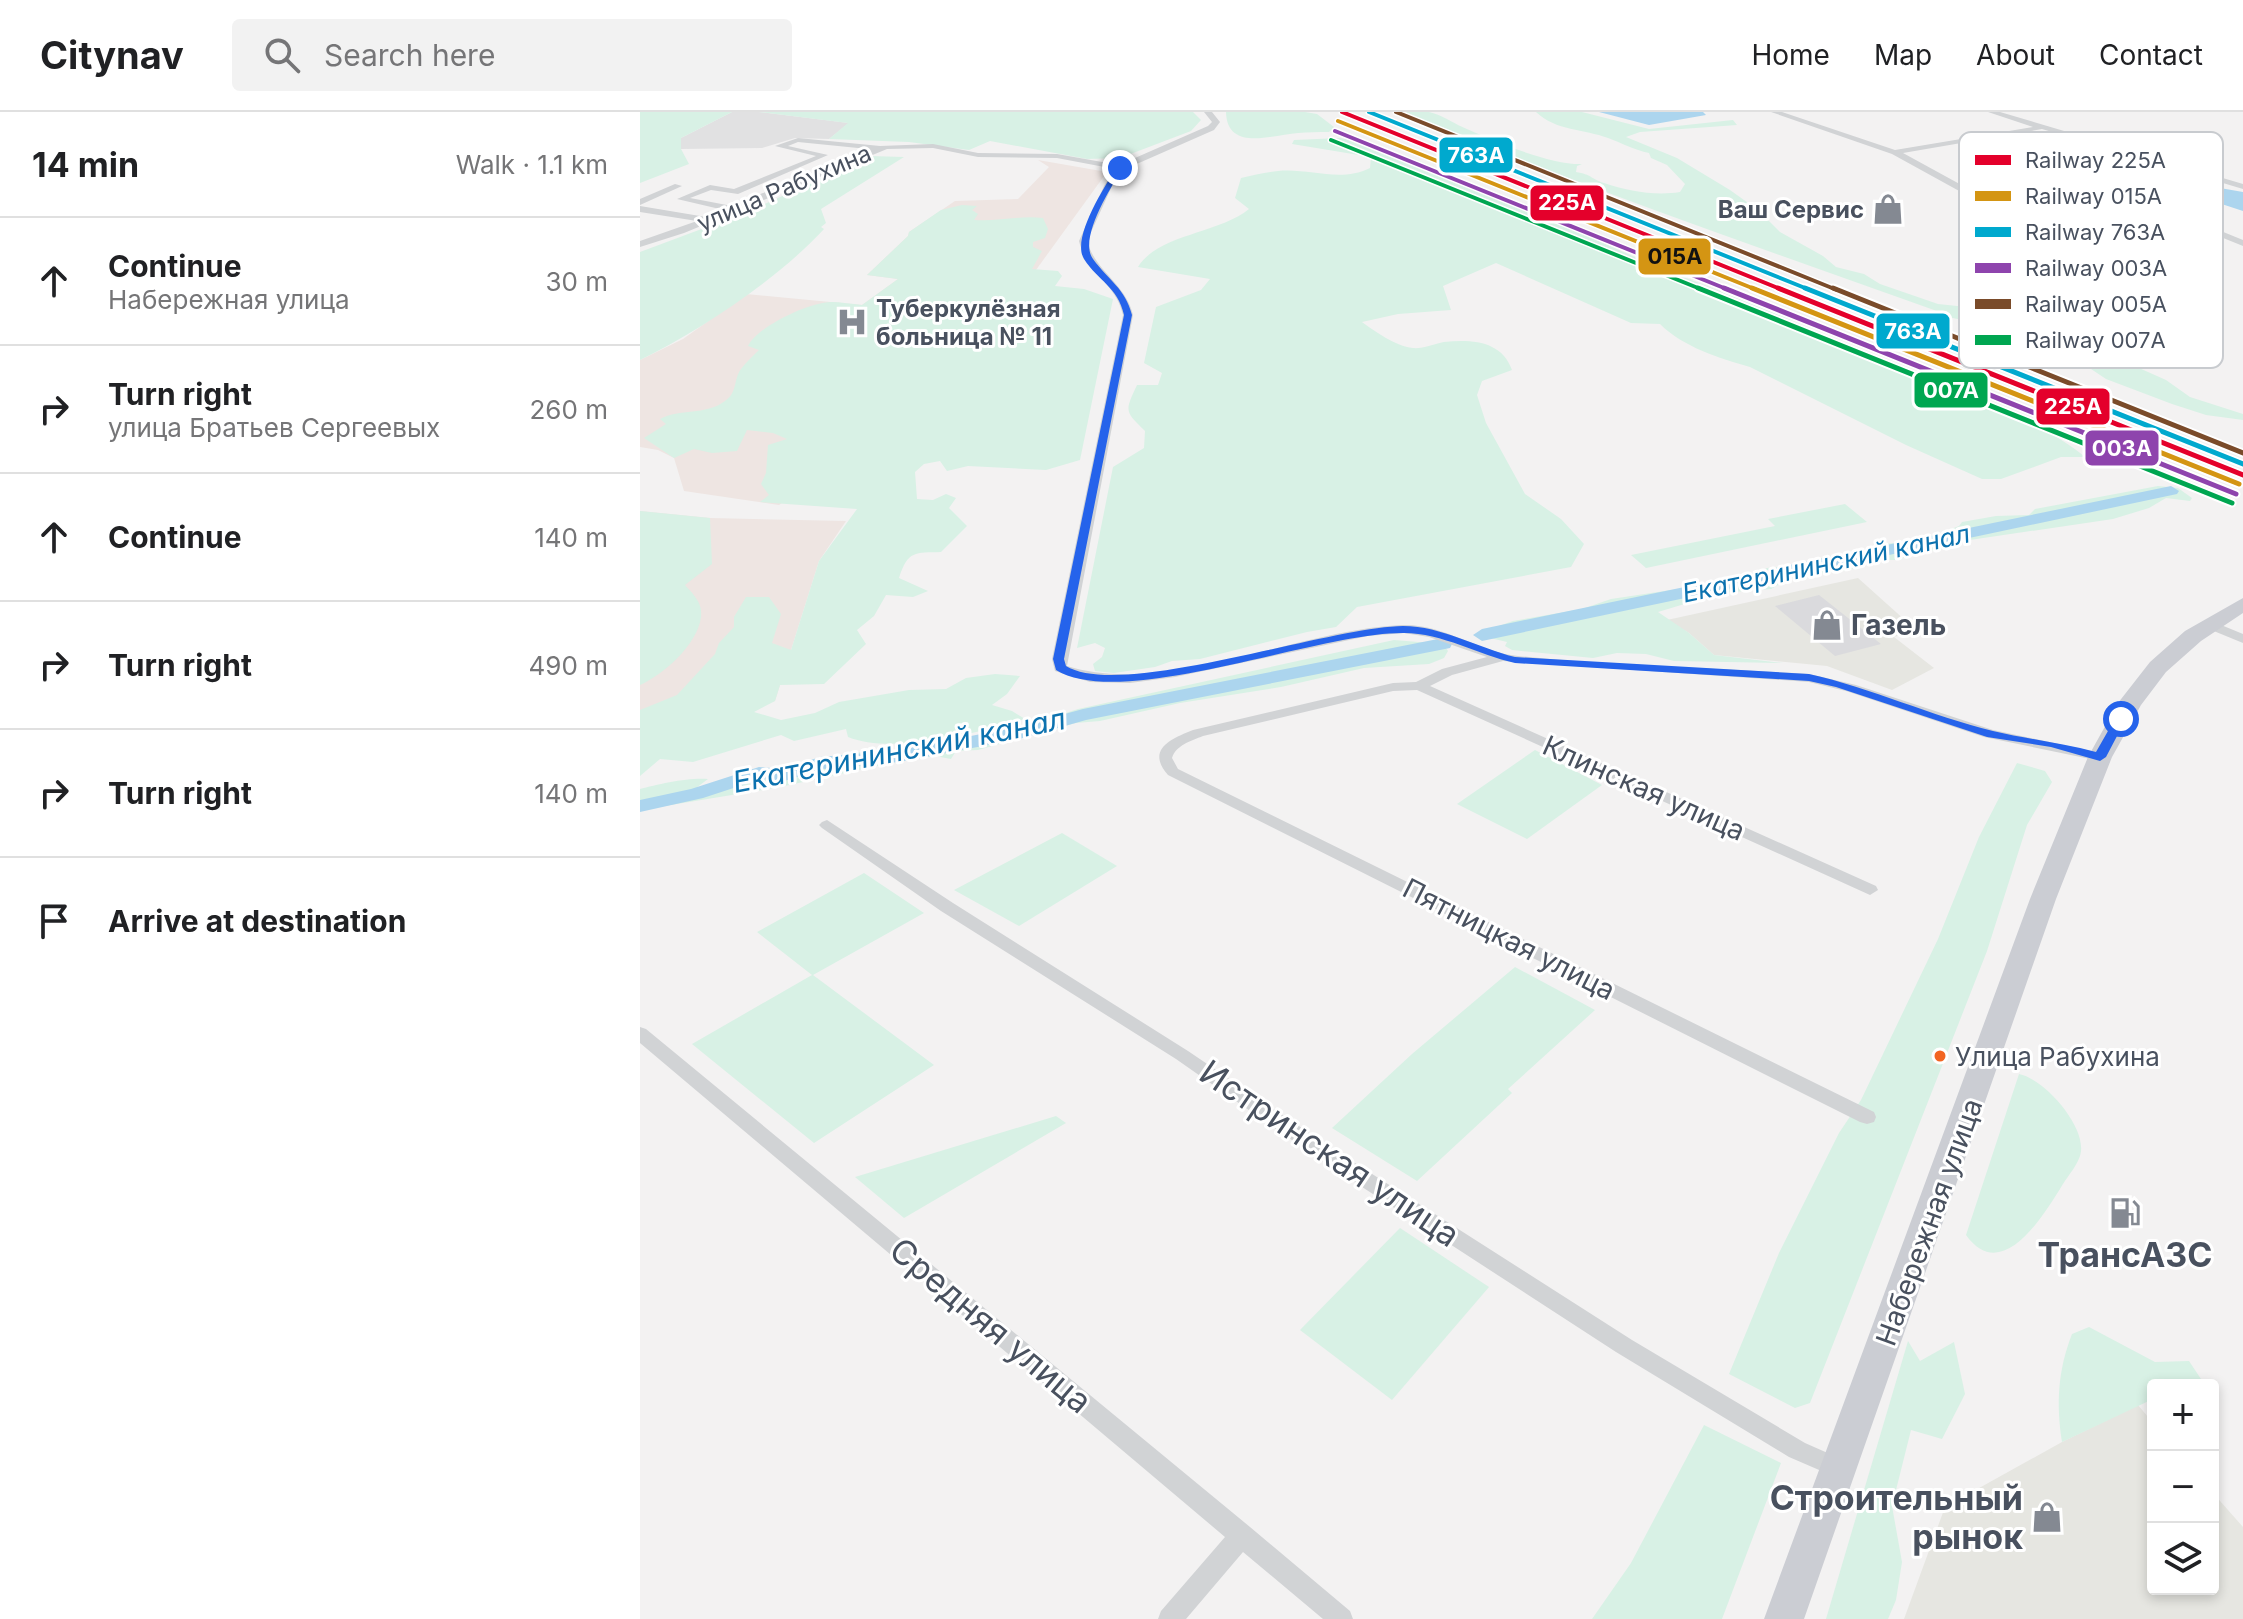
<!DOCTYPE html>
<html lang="en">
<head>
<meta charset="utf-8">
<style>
  :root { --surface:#fff; --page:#f2f2f2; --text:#202124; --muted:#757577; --line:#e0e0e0 }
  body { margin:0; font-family:Inter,sans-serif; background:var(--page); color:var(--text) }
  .controls { position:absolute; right:24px; bottom:24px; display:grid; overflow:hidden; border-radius:8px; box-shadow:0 4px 12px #0003 }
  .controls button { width:72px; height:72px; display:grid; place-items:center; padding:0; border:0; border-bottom:2px solid var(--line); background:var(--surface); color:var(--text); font:40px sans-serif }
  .stop { position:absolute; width:24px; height:24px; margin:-18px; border:6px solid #2563eb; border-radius:50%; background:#fff }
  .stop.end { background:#2563eb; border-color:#fff; box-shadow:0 2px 8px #0008 }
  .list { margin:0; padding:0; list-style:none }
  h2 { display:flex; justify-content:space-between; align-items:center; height:104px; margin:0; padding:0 32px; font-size:34px }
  h2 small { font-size:26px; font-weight:400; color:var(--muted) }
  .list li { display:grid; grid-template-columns:52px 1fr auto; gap:24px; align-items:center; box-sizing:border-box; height:128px; padding:0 32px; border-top:2px solid var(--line) }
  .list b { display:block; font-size:30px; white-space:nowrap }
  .list p { margin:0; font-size:26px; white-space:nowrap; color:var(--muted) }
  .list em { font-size:26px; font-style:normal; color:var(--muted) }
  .icon { flex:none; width:44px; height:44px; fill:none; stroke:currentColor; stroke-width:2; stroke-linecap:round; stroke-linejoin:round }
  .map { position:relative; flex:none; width:1603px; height:1507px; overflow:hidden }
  header { display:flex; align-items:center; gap:48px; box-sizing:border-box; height:112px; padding:0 40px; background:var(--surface); border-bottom:2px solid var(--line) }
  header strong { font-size:38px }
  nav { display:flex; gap:44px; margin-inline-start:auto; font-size:28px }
  .search { width:560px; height:72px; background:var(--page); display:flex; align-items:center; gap:20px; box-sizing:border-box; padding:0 28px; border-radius:8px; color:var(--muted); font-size:30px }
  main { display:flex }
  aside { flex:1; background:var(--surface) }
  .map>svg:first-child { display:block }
</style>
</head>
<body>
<header>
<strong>Citynav</strong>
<div class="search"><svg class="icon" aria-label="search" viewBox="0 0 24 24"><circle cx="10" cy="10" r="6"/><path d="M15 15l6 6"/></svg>Search here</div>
<nav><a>Home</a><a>Map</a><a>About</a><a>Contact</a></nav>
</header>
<main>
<aside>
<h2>14 min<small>Walk · 1.1 km</small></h2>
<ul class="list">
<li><svg class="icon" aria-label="ahead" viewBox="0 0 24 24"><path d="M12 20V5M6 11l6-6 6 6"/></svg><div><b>Continue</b><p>Набережная улица</p></div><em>30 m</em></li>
<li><svg class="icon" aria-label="right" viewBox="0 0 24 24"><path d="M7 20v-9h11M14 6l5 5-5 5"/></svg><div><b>Turn right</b><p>улица Братьев Сергеевых</p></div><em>260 m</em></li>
<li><svg class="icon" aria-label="ahead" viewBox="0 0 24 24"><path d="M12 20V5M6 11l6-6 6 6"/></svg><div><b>Continue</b></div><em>140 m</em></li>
<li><svg class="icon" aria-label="right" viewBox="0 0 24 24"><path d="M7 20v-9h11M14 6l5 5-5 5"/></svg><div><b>Turn right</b></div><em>490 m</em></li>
<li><svg class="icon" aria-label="right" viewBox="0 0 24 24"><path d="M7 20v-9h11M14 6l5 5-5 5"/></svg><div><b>Turn right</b></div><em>140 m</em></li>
<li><svg class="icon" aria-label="arrive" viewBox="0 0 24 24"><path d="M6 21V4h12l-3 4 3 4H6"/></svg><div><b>Arrive at destination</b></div></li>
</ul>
</aside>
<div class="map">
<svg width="1603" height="1507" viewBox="0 0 1603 1507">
  <rect width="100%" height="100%" fill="#f3f2f2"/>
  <!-- commercial -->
  <g fill="#e6e6e1">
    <polygon points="1218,466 1276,518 1254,525 1294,556 1252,578 1187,554 1074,543 1049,521 1027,508"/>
    <polygon points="1498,1293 1513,1311 1513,1477 1573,1477 1573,1381 1603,1415 1603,1507 1264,1507 1305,1395 1422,1330"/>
  </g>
  <!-- education -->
  <polygon fill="#e1e1e2" points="92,0 119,0 209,11 189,27 155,26 122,36 41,37 41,26"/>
  <!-- medical -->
  <g fill="#eee5e2">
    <polygon points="398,48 467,60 317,267 139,393 44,379 34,346 18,338 0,335 0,248 43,227 106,182 222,193 258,167 227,163 268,124 269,120 315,89 378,87 409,55"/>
    <polygon points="0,399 70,406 206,409 179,449 135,589 0,630"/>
  </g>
  <!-- green -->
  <g fill="#d8f1e5">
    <polygon points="0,0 92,0 41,26 41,37 49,52 0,71"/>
    <polygon points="119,0 553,0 561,8 551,19 480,46 447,47 350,29 329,38 269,30 189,27 208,11"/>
    <path d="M586,0H665L677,2L694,15L689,20C679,20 668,20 658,21C632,23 587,40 586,0Z"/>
    <path d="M764,0C772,0 781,0 789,0C799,2 809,8 818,13C848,27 909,53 942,52L937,54L936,60C951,62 953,68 964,71C988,79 1015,84 1040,80L1045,72L1027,53L1011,46L1009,41C994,38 982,31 968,26C944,17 916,19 896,0H942L1009,17L1093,8L1097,13L1000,20L986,25L1037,46L1090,78L1118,98L1140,120L1183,144L1196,155L1224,162L1240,172L1298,192L1327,195L1409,216L1526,268L1550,285L1603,302V308L1566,303L1532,292L1466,267L1442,251L1412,242L1349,214L1304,204L1294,198C1116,134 938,74 764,0Z"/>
    <path d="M700,26L730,31L777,48L1015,154L1121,195L1313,279L1318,287C1357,293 1416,320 1445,345H1421L1361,367H1342L1266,333L1110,255C1079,246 1043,235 1020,212L991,211L856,151L803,174L811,198L758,202L722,210C736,220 755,234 773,236C782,237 794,232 804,230C832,227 862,229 872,258L842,269L837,283L846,311L885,382L921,407L944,432L931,455L717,495L696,515L667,520L560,547L532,549L515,555L474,561L455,559L453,552L462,545L465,536L455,531L437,536L473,355L504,336L505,319C484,299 485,299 497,273H518L522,261L504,251L516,195L561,178L570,167L498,155C518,122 578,122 609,97L595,86L601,66C613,63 626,60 638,59C670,56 700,71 730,56L731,45L652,32L654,28Z"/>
    <path d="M230,44L264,45L181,97L186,111L181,115L184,117C138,167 61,218 0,248V140L107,100Z"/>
    <path d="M322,93L337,94L332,98L338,102L334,108C358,110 380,103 403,106L408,117L405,126L393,130V135L402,139L392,157L418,159L422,164L415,174L444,177L473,187L440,348L406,358L328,354L307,359L300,349L284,352L275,360L277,387L293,388L306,382L316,386L309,396L327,414L301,440C275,441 268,438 259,466L288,479L273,485L246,483L234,504L217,518L226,532L184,572L140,573L135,589L114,600L141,608L175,601L199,590L269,578L306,577L326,566L355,562L380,564L367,582L352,593L372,599L385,607C339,621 252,643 208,625L206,617L154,629L141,623L53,650L20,647L0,664V598L37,583L75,542L79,531L94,515V505L106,485H129L141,502L132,531L151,538L179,449L217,397L120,390L129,383L121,372L126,361L128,333L147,327L133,321L107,318L97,339L72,341L54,337L34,346L4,326L26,312L20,307C40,296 65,304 85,289C98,280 93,268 101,257C106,250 113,244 119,238L108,234C117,215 169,190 191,190C201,190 212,192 222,193L258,167L227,163L268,124L269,120L301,98Z"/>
    <polygon points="1518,374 1538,376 1552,386 1550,389 1526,386 1509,396 1473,407 1323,429 1299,438 1270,440 1261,448 1235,448 1209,458 1153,465 1131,477 1081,481 1018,500 1049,521 1074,543 1143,551 1034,549 1006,542 977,541 953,546 872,538 865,534 867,530 846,525 841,520 873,509 942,497 971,487 1078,471 1113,463 1127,456 1169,452 1186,444 1215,443 1244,432 1273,429 1301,421 1319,414 1322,410 1356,404 1389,403 1395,397"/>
    <polygon points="1205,392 1227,410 1006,456 991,443 1135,414 1128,407"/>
    <path d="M0,399L70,406L72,452L45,473C53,482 63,491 61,505C58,532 23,563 0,573Z"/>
    <path d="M754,528L803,532L808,539L804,546L789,552L724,556L641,575L540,591L460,609L436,611L338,638L316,639L311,647L295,644L256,650L140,675L0,698V677C17,672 51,665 68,667L56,676L138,654L194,644L228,639H267L352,625L438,597Z"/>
    <polygon points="895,638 962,673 887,727 817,692"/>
    <polygon points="1377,651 1405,659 1412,670 1387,713 1347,839 1170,1291 1155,1296 1089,1262 1139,1141 1199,1021 1221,988 1298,827 1339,725"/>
    <polygon points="422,721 477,754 379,814 314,778"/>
    <polygon points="224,761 284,801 173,863 294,953 174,1031 52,932 172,863 117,820"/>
    <polygon points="875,855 955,898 868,977 872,981 777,1069 692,1016 772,942"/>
    <path d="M1379,962C1404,967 1444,1012 1441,1039C1440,1051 1426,1066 1420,1077C1401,1107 1361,1172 1326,1123Z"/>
    <polygon points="416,1004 426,1011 264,1106 215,1065"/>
    <polygon points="760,1116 849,1175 752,1288 660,1218"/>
    <path d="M1449,1215L1515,1250L1549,1249L1561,1267L1546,1273H1513V1287L1422,1330C1416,1291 1418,1258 1432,1222Z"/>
    <polygon points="1268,1229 1280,1249 1314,1230 1325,1282 1302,1327 1271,1318 1252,1394 1262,1450 1256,1488 1248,1507 1186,1507"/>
    <polygon points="1064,1313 1141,1351 1082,1507 952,1507 991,1451"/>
  </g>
  <!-- water -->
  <g fill="#acd5ee">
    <polygon points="959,0 1063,0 1066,3 1009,13"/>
    <polygon points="1551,71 1603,80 1603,99 1545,80 1543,76"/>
  </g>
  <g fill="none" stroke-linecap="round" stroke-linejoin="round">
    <!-- canal -->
    <g fill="#acd5ee" fill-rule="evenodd">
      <polygon points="1531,374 1539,379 1537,382 842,529 833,523 842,517"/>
      <polygon points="803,526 810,528 812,532 810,536 446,608 379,627 259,650 183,657 144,669 121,667 63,686 0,700 0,688 51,677 119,655 143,657 180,645 259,638 377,615 443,597"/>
    </g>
  </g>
  <!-- building -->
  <polygon fill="#dadadd" points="1179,483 1241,532 1195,544 1135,494"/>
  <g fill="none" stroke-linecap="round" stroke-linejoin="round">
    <!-- street -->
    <g fill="#d1d3d5" fill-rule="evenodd">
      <path d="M564,0H572L580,10L574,18L483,58L472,74L447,129C455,159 486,172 493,203L427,554C525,585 657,518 761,513C803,511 838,540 878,544C974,554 1072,556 1169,562L1216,573L1353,618L1465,642L1467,645L1465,648L1460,649L1344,625L1206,579L1169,570L863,549L812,563L790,574L1236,774L1238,778L1230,783L777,578L753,579L563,624C551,629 536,633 532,646L538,657L1234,1000L1236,1005L1234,1010L1227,1012L1220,1010L528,663C506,638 530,627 553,618L753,571L776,570L802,557L847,545L789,525L764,521L728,524L535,565L490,571L450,570L415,559L412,547L483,203C477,173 446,159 439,129L464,74L475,57L417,46L338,45L293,36L247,37L44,121L0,135V129L57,109L0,100V94L66,105L84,98L37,87L70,73L94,77L176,44L135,34L158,26L240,34L293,32L338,41L417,42L479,53L568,14L572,10ZM158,30L228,37L92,94L50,86L71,78L98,82L188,43L148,34Z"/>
      <polygon points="1131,0 1142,0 1255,38 1393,15 1348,0 1360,0 1603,72 1603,77 1402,17 1263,41 1347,87 1352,93 1346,100 1342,97 1344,93 1341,91 1252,42"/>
      <polygon points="35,72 42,74 0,93 0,87"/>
      <polygon points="1507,89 1603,128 1603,134 1504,94 1503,92"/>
      <polygon points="1569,508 1603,522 1603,531 1564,515 1562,512"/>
      <polygon points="187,708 313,791 548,939 693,1037 992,1228 1165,1331 1208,1350 1211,1357 1208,1364 1200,1367 1149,1345 976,1240 679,1047 536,947 301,799 182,716 179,713 182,710"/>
      <polygon points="0,915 6,917 610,1415 710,1499 713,1507 683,1507 603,1440 546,1507 518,1507 521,1499 585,1425 0,931"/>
    </g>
    <!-- primary -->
    <polygon fill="#cbcdd3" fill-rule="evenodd" points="1603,486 1603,501 1561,529 1526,560 1501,593 1472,645 1416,787 1164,1507 1124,1507 1390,787 1448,645 1478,591 1510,550 1545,519"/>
    <defs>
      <polyline id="rail-1-far1" points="702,0 1143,178"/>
      <polyline id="rail-1" points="1138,176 1603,363"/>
      <polyline id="rail-2-far1" points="698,9 1117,178"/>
      <polyline id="rail-2" points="1112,176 1599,372"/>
      <polyline id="rail-3-far1" points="729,0 1170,178"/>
      <polyline id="rail-3" points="1165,176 1603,352"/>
      <polyline id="rail-4-far1" points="695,19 1089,178"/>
      <polyline id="rail-4" points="1084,176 1596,382"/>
      <polyline id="rail-5-far1" points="756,0 1197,178"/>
      <polyline id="rail-5" points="1193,176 1603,341"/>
      <polyline id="rail-6-far1" points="691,28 1063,178"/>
      <polyline id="rail-6" points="1058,176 1592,391"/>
    </defs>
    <!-- rail-1-far1 casing -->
    <use href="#rail-1-far1" stroke="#fff" stroke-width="7"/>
    <!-- rail-1 casing -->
    <use href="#rail-1" stroke="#fff" stroke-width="9"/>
    <!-- rail-2-far1 casing -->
    <use href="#rail-2-far1" stroke="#fff" stroke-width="7"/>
    <!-- rail-2 casing -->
    <use href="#rail-2" stroke="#fff" stroke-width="9"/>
    <!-- rail-3-far1 casing -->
    <use href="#rail-3-far1" stroke="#fff" stroke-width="7"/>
    <!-- rail-3 casing -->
    <use href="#rail-3" stroke="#fff" stroke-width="9"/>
    <!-- rail-4-far1 casing -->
    <use href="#rail-4-far1" stroke="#fff" stroke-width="7"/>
    <!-- rail-4 casing -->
    <use href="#rail-4" stroke="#fff" stroke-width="9"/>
    <!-- rail-5-far1 casing -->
    <use href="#rail-5-far1" stroke="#fff" stroke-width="7"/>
    <!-- rail-5 casing -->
    <use href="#rail-5" stroke="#fff" stroke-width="9"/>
    <!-- rail-6-far1 casing -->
    <use href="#rail-6-far1" stroke="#fff" stroke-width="7"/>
    <!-- rail-6 casing -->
    <use href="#rail-6" stroke="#fff" stroke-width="9"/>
    <!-- rail-1-far1 -->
    <use href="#rail-1-far1" stroke="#e4002b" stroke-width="4"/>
    <!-- rail-1 -->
    <use href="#rail-1" stroke="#e4002b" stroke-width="5"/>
    <!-- rail-2-far1 -->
    <use href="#rail-2-far1" stroke="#d49513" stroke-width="4"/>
    <!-- rail-2 -->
    <use href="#rail-2" stroke="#d49513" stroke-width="5"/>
    <!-- rail-3-far1 -->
    <use href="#rail-3-far1" stroke="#00a9ce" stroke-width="4"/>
    <!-- rail-3 -->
    <use href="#rail-3" stroke="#00a9ce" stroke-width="5"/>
    <!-- rail-4-far1 -->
    <use href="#rail-4-far1" stroke="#8e44ad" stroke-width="4"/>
    <!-- rail-4 -->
    <use href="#rail-4" stroke="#8e44ad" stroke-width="5"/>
    <!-- rail-5-far1 -->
    <use href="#rail-5-far1" stroke="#7a4b2a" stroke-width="4"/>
    <!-- rail-5 -->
    <use href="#rail-5" stroke="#7a4b2a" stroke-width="5"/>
    <!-- rail-6-far1 -->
    <use href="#rail-6-far1" stroke="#00a651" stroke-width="4"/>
    <!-- rail-6 -->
    <use href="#rail-6" stroke="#00a651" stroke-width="5"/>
  </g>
  <!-- route -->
  <path fill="#2563eb" d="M477,55L483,56C471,75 438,127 453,147C469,169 485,176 492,203L424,547L426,554C481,588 687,515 763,514C802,514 838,536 875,545L1169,562C1232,576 1291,604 1353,619C1387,627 1422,631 1456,640L1476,605H1485L1486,607L1466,645L1460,649L1411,635L1347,625L1196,575L1169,569L875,551C839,543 802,521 764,521C678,520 483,599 416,558L413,547L484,203C478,175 458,169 444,147C431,126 465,74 477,55Z"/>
  <!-- icons -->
  <defs>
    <symbol id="shop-bare" viewBox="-9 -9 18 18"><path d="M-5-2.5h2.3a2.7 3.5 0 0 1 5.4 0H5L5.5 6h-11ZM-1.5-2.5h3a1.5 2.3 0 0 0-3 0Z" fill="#848992" stroke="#fff" stroke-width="2.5" paint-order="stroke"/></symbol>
    <symbol id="hospital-bare" viewBox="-9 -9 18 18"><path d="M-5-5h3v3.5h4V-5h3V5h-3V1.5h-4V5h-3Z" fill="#848992" stroke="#fff" stroke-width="2.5" paint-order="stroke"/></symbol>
    <symbol id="fuel-bare" viewBox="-9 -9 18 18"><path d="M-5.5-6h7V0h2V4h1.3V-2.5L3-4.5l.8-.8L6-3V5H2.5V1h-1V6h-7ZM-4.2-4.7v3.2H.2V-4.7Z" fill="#848992" stroke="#fff" stroke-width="2.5" paint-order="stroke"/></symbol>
  </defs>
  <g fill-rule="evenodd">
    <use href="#shop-bare" x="1226" y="75" width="44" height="44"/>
    <use href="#hospital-bare" x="190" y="188" width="44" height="44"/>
    <use href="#shop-bare" x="1165" y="491" width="44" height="44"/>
    <use href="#fuel-bare" x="1463" y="1079" width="44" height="44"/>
    <use href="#shop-bare" x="1385" y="1383" width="44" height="44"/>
  </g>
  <!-- markers -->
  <circle fill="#f26522" stroke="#fff" stroke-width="3" cx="1300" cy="944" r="7"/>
  <g text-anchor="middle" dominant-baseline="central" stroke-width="6" stroke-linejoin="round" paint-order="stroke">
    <!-- far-street labels -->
    <g font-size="24" fill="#49515f" stroke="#fff">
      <text transform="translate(144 76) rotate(-23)">улица Рабухина</text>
    </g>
    <!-- far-poi labels -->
    <g font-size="24" font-weight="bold" fill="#49515f" stroke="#fff" text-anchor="end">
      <text x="1224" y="97">Ваш Сервис</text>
      <text x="236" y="196" text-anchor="start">Туберкулёзная<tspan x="236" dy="28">больница № 11</tspan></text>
    </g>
    <!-- far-water labels -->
    <g font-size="26" font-style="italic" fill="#0c72af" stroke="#fff">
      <text transform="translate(1186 451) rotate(-12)">Екатерининский канал</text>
    </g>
    <!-- bus labels -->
    <g font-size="26" fill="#49515f" stroke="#fff" text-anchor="start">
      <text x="1315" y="944">Улица Рабухина</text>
    </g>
    <!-- poi labels -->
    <g font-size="28" font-weight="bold" fill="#49515f" stroke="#fff" text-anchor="start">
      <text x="1211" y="513">Газель</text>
    </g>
    <!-- street labels -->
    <g font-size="28" fill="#49515f" stroke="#fff">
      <text transform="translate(1004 676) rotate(24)">Клинская улица</text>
      <text transform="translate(869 827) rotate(27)">Пятницкая улица</text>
      <text transform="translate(1289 1110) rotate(-70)">Набережная улица</text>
    </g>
    <!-- water labels -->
    <g font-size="30" font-style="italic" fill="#0c72af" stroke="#fff">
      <text transform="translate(259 638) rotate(-11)">Екатерининский канал</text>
    </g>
    <!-- near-street labels -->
    <g font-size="34" fill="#49515f" stroke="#fff">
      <text transform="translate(690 1041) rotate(34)">Истринская улица</text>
      <text transform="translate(351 1213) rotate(40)">Средняя улица</text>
    </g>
    <!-- near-poi labels -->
    <g font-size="34" font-weight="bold" fill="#49515f" stroke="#fff">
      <text x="1485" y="1142">ТрансАЗС</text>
      <text x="1383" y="1385" text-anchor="end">Строительный<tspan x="1383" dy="39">рынок</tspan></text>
    </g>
  </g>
  <!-- legend -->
  <rect x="1319" y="20" width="264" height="236" rx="12" fill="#fff" stroke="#c8cbcf" stroke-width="2"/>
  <rect x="1335" y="43" width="36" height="10" fill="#e4002b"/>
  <rect x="1335" y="79" width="36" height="10" fill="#d49513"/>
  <rect x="1335" y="115" width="36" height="10" fill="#00a9ce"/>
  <rect x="1335" y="151" width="36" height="10" fill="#8e44ad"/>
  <rect x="1335" y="187" width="36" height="10" fill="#7a4b2a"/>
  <rect x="1335" y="223" width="36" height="10" fill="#00a651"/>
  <g font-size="22" fill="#49515f">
    <text x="1385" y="56">Railway 225А</text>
    <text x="1385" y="92">Railway 015А</text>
    <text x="1385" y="128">Railway 763А</text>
    <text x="1385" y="164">Railway 003А</text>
    <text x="1385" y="200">Railway 005А</text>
    <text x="1385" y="236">Railway 007А</text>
  </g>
  <g stroke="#fff" stroke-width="3">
    <rect x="798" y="24" width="76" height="38" rx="8" fill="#00a9ce"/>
    <rect x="889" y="72" width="76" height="38" rx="8" fill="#e4002b"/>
    <rect x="997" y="125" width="75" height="39" rx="8" fill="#d49513"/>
    <rect x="1235" y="200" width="76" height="38" rx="8" fill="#00a9ce"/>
    <rect x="1273" y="259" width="76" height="38" rx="8" fill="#00a651"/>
    <rect x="1395" y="275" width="76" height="39" rx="8" fill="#e4002b"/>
    <rect x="1444" y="317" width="76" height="38" rx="8" fill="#8e44ad"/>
  </g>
  <g font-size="22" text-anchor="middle" font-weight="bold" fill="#fff">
    <text x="836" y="51">763А</text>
    <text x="927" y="98">225А</text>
    <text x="1273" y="227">763А</text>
    <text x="1311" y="286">007А</text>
    <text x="1433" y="302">225А</text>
    <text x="1482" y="344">003А</text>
  </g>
  <g font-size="22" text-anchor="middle" font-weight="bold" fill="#111">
    <text x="1035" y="152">015А</text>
  </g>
</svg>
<div class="controls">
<button>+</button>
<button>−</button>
<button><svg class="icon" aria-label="layers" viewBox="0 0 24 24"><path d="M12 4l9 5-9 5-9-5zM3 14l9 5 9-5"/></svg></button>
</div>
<div class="stop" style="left:1481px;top:607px"></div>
<div class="stop end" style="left:480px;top:56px"></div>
</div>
</main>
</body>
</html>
